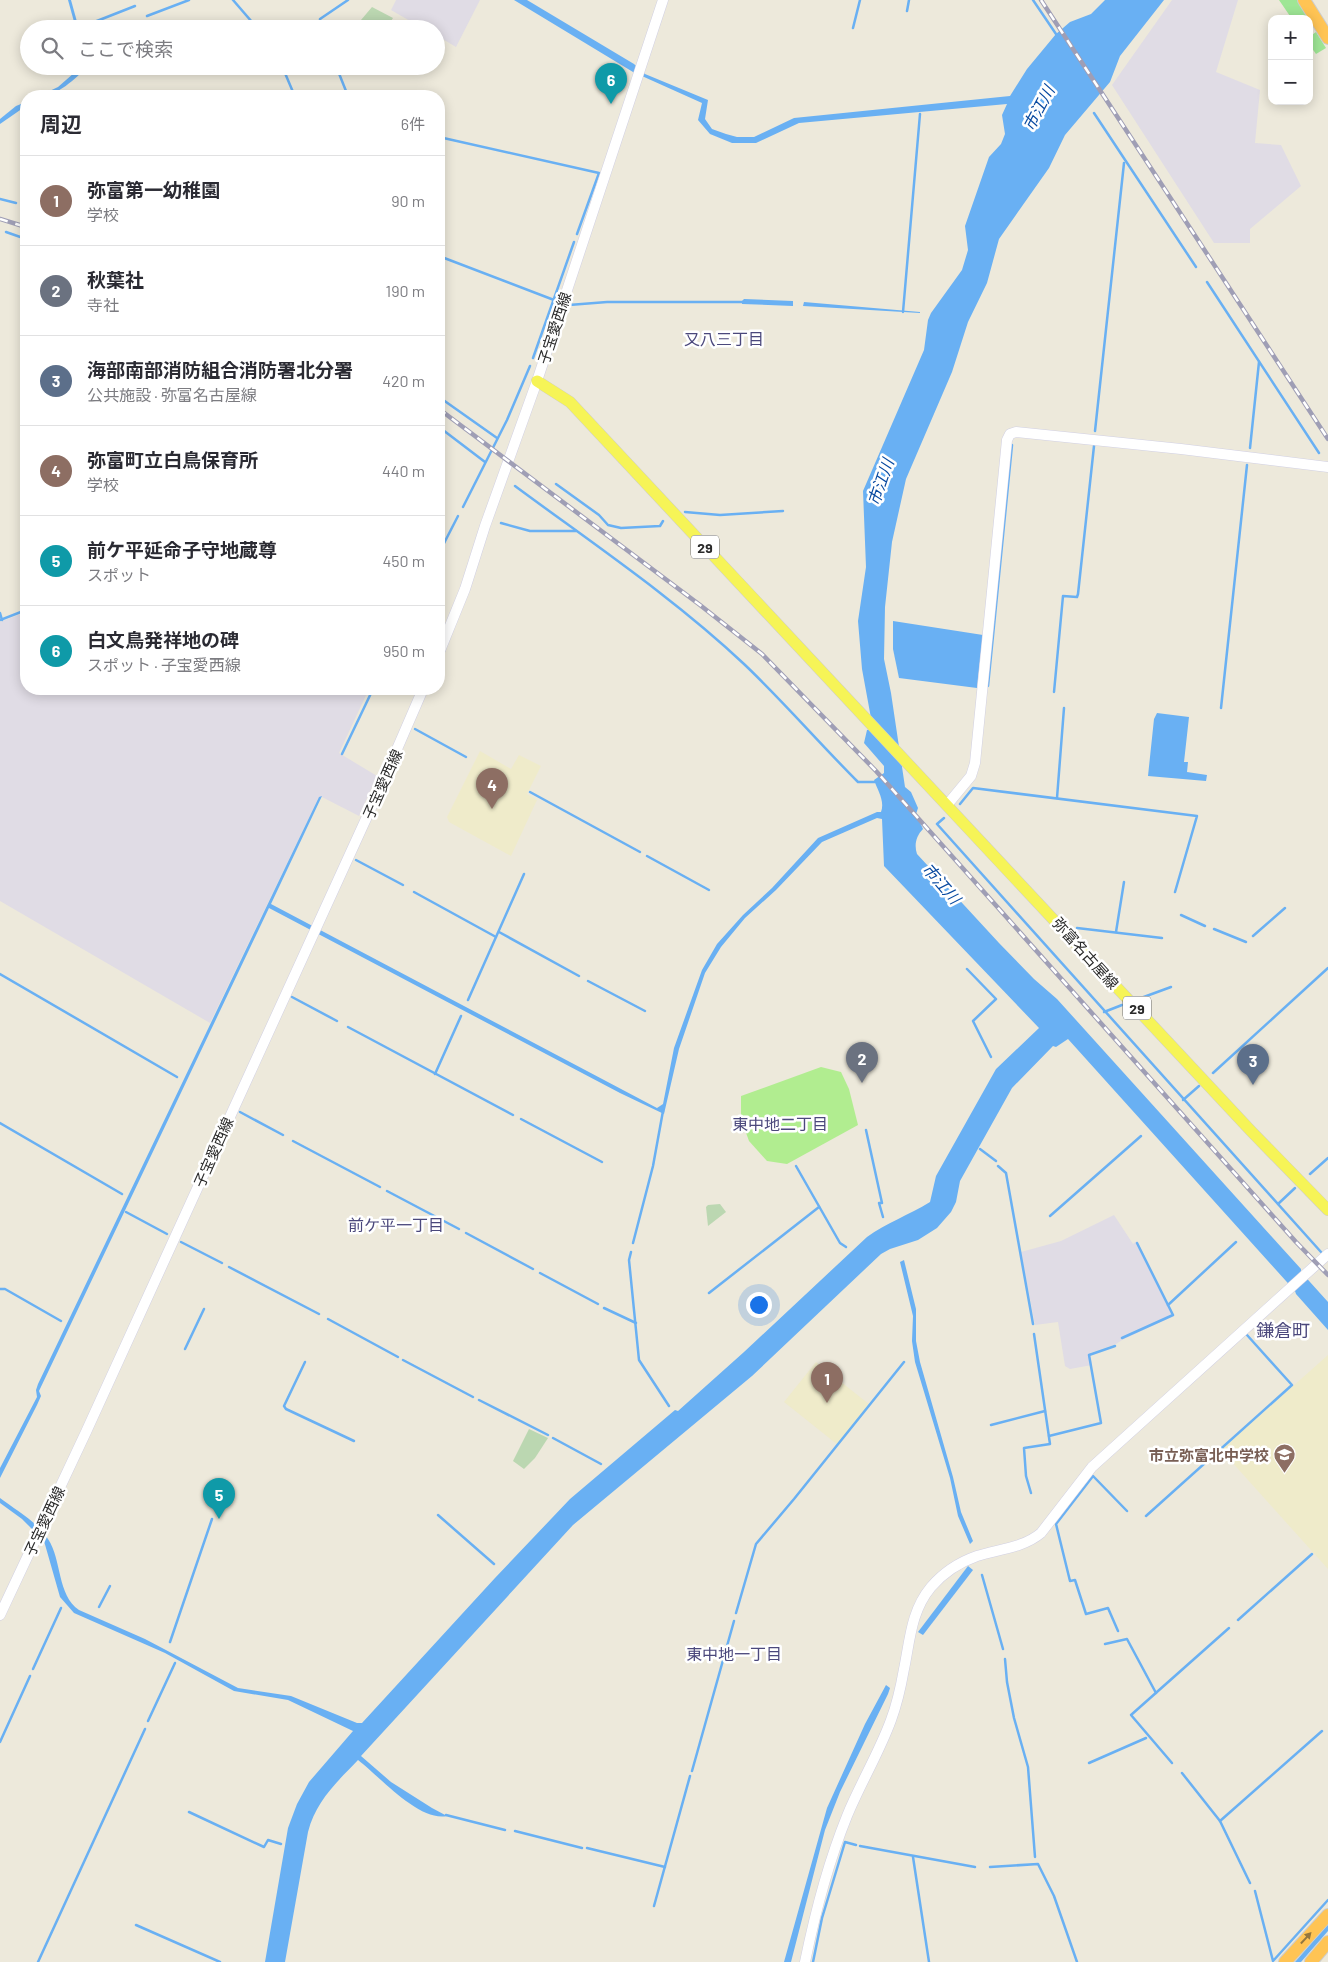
<!DOCTYPE html>
<html lang="ja">
<head>
<meta charset="utf-8">
<style>
  :root { --surface:#fff; --page:#f2f2f3; --text:#2b2b33; --muted:#7c7c81; --line:#e1e1e2; --accent:#d93025 }
  body { margin:0; font-family:Barlow,"Noto Sans JP",sans-serif; background:var(--page); color:var(--text) }
  .controls { position:absolute; right:15px; top:15px; display:grid; overflow:hidden; border-radius:10px; box-shadow:0 2px 12px #0003 }
  .controls button { width:45px; height:45px; display:grid; place-items:center; padding:0; border:0; border-bottom:1px solid var(--line); background:var(--surface); color:var(--text); font:25px sans-serif }
  .you { position:absolute; left:758px; top:1304px; width:18px; height:18px; margin:-12px; border:4px solid #fff; border-radius:50%; background:#1a73e8; box-shadow:0 0 0 8px #1a73e833 }
  .badge { display:grid; place-items:center; width:32px; height:32px; border-radius:50%; background:var(--accent); color:#fff; font-size:16px; font-weight:700 }
  .pin { position:absolute; translate:-50% -41px; filter:drop-shadow(0 1px 2px #0008) }
  .pin::after { content:''; position:absolute; top:26px; width:18px; height:15px; background:inherit; clip-path:polygon(0 0,100% 0,50% 100%) }
  .list { margin:0; padding:0; list-style:none }
  h2 { display:flex; justify-content:space-between; align-items:center; height:65px; margin:0; padding:0 20px; font-size:21px }
  h2 small { font-size:16px; font-weight:400; color:var(--muted) }
  .list li { display:grid; grid-template-columns:32px 1fr auto; gap:15px; align-items:center; box-sizing:border-box; height:90px; padding:0 20px; border-top:1px solid var(--line) }
  .list b { display:block; font-size:19px; white-space:nowrap }
  .list p { margin:0; font-size:16px; white-space:nowrap; color:var(--muted) }
  .list em { font-size:16px; font-style:normal; color:var(--muted) }
  .icon { flex:none; width:28px; height:28px; fill:none; stroke:currentColor; stroke-width:2; stroke-linecap:round; stroke-linejoin:round }
  .map { position:relative; flex:none; width:1328px; height:1962px; overflow:hidden }
  .search { position:absolute; background:var(--surface); box-shadow:0 2px 12px #0003; left:20px; top:20px; width:425px; height:55px; display:flex; align-items:center; gap:12px; box-sizing:border-box; padding:0 18px; border-radius:28px; color:var(--muted); font-size:19px }
  .panel { position:absolute; background:var(--surface); box-shadow:0 2px 12px #0003; left:20px; top:90px; width:425px; height:605px; border-radius:20px }
  .map>svg:first-child { display:block }
</style>
</head>
<body>
<div class="map">
<svg width="1328" height="1962" viewBox="0 0 1328 1962">
  <rect width="100%" height="100%" fill="#ede9db"/>
  <!-- industrial -->
  <g fill="#e0dce5">
    <polygon points="396,0 480,0 456,47 436,35 436,29 424,29 391,10"/>
    <polygon points="1172,0 1238,0 1216,72 1260,90 1255,143 1281,145 1301,186 1250,229 1250,243 1214,243 1112,85"/>
    <polygon points="26,612 26,689 369,689 339,753 377,776 359,816 322,797 319,797 210,1023 0,901 0,622"/>
    <polygon points="1114,1215 1133,1244 1137,1241 1174,1316 1122,1340 1116,1344 1090,1353 1092,1365 1070,1369 1065,1366 1058,1322 1035,1325 1021,1252 1061,1241"/>
  </g>
  <!-- education -->
  <g fill="#efebca">
    <polygon points="480,751 511,769 519,755 541,766 527,794 537,800 511,856 449,822 447,817"/>
    <polygon points="1328,1355 1328,1569 1221,1450"/>
    <polygon points="816,1362 870,1405 838,1445 784,1402"/>
  </g>
  <!-- green -->
  <g fill="#9ee695">
    <polygon points="1279,0 1298,0 1313,24 1309,27 1309,19 1292,19"/>
    <polygon points="1316,32 1326,48 1316,54 1309,44 1309,37"/>
  </g>
  <!-- cemetery -->
  <g fill="#bbd7b1">
    <polygon points="372,7 393,18 386,29 369,29 361,20"/>
    <polygon points="720,1204 726,1212 708,1226 706,1207 708,1205"/>
    <polygon points="529,1429 548,1438 535,1458 524,1469 513,1461"/>
  </g>
  <!-- pitch -->
  <polygon fill="#b1ed90" points="821,1067 841,1072 849,1089 858,1125 787,1164 767,1161 749,1141 741,1119 741,1096"/>
  <!-- water -->
  <g fill="#69b0f3">
    <polygon points="68,0 71,0 79,29 76,29"/>
    <path d="M514,0H527L634,64L645,74L708,100L705,119L712,129L726,134L737,137H754L794,118L1010,96L1027,69L1056,34L1070,22L1091,14L1105,0H1164L1120,56L1110,82L1065,135L1049,168L999,239L987,283L968,322L952,372L906,479L892,542L885,607L884,659L891,693L905,787L911,792L918,808L916,814L923,829C916,836 914,845 917,854L999,943L1034,979L1057,999L1301,1269V1272L1328,1302V1330L1296,1294L1295,1291L1068,1039L1056,1047L1053,1046L1012,1088L960,1181L956,1202L951,1212L937,1228L918,1240L890,1249L881,1254L752,1376L573,1525L361,1756L391,1782L432,1808L447,1816C419,1822 379,1776 358,1760C336,1783 316,1801 308,1832L285,1962H265L288,1828L297,1804L309,1782L353,1731L288,1700L234,1691L165,1653L74,1613L60,1597L44,1541L22,1519L0,1503V1498C16,1510 37,1522 48,1539C62,1560 57,1595 79,1610L145,1639L238,1688L291,1696L357,1723H362L495,1578L570,1499L675,1410L678,1411L744,1352L867,1237C886,1223 909,1215 930,1202L936,1176L996,1069L1039,1028L884,866L882,819L877,818L822,842L776,890L745,918L721,947L705,973L679,1049L664,1114L620,1093L269,908L39,1391L41,1396L37,1405L0,1478V1468L37,1397L36,1390L38,1384L319,797L322,796L271,904L657,1108L663,1104L674,1048L702,970L717,944L743,915L772,888L818,838L877,812H881C885,801 878,791 874,780L884,773V766L864,743L867,730L873,729L862,669L858,621L866,567L863,491L924,350L928,320L931,313L962,270L968,250L965,226L989,157L1001,144L1005,134L1002,115L1007,104L799,123L756,143H732L710,134L698,120L702,103L633,72Z"/>
    <path d="M82,66H88C75,79 58,96 39,96L58,87Z"/>
    <polygon points="26,102 26,106 0,124 0,119 16,106"/>
    <polygon points="744,299 793,301 793,306 742,304 742,301"/>
    <polygon points="804,302 920,312 920,313 803,306"/>
    <polygon points="893,621 983,635 977,688 899,678 893,649"/>
    <polygon points="1157,713 1189,717 1184,762 1188,762 1187,772 1207,775 1206,781 1148,776 1154,719"/>
    <polygon points="904,1260 916,1309 916,1341 920,1362 953,1477 961,1512 973,1541 970,1544 958,1516 950,1478 915,1362 912,1341 913,1316 900,1262"/>
    <polygon points="968,1566 973,1570 923,1635 918,1632"/>
    <polygon points="886,1685 890,1688 888,1694 840,1792 825,1830 791,1962 784,1962 827,1808 865,1724"/>
    <polygon points="1328,1924 1328,1931 1301,1962 1295,1962"/>
  </g>
  <g fill="none" stroke-linecap="round" stroke-linejoin="round">
    <!-- stream -->
    <g stroke="#69b0f3" stroke-width="2.5">
      <polyline points="233,0 258,29"/>
      <polyline points="1033,0 1056,34"/>
      <polyline points="907,11 909,0"/>
      <polyline points="147,16 189,0"/>
      <polyline points="79,28 135,6"/>
      <polyline points="853,28 860,0"/>
      <polyline points="320,29 320,19 348,0"/>
      <polyline points="282,66 293,92"/>
      <polyline points="336,66 348,96"/>
      <polyline points="1094,113 1196,267"/>
      <polyline points="439,137 599,173 577,234"/>
      <polyline points="0,199 16,203"/>
      <polyline points="25,206 26,206"/>
      <polyline points="6,232 26,239"/>
      <polyline points="439,256 554,300"/>
      <polyline points="1207,282 1319,453"/>
      <polyline points="569,305 607,302 745,302"/>
      <polyline points="903,312 920,114"/>
      <polyline points="533,358 574,242"/>
      <polyline points="439,397 497,438"/>
      <polyline points="439,427 485,462"/>
      <polyline points="1095,431 1124,163"/>
      <polyline points="1250,448 1259,362"/>
      <polyline points="556,484 599,515 608,525 621,528 660,526 663,521"/>
      <path d="M515,486C592,543 674,598 744,664C783,701 819,743 858,782H875"/>
      <polyline points="463,507 507,420 530,366"/>
      <polyline points="685,512 720,515 783,511"/>
      <polyline points="501,523 530,531 576,531"/>
      <polyline points="439,553 458,516"/>
      <polyline points="0,613 2,620"/>
      <polyline points="0,620 26,610"/>
      <polyline points="988,686 1012,445"/>
      <polyline points="1054,692 1063,596 1077,597 1078,594 1094,446"/>
      <polyline points="1221,708 1247,465"/>
      <polyline points="415,729 466,757"/>
      <polyline points="342,754 373,689"/>
      <polyline points="530,792 640,852"/>
      <polyline points="1057,798 1064,708"/>
      <polyline points="960,804 973,788 1197,816 1175,892"/>
      <polyline points="944,818 937,824 1321,1252"/>
      <polyline points="647,856 709,890"/>
      <polyline points="356,860 403,885"/>
      <polyline points="414,892 496,937"/>
      <polyline points="1181,915 1205,926"/>
      <polyline points="1077,928 1162,938"/>
      <polyline points="1214,929 1246,942"/>
      <polyline points="499,932 579,976"/>
      <polyline points="1116,932 1124,882"/>
      <polyline points="1253,936 1285,908"/>
      <polyline points="967,969 996,999 973,1021 991,1057"/>
      <polyline points="0,974 177,1077"/>
      <polyline points="588,981 645,1011"/>
      <polyline points="292,997 337,1021"/>
      <polyline points="1141,998 1171,987"/>
      <polyline points="468,1000 524,874"/>
      <polyline points="1104,1012 1122,1005"/>
      <polyline points="348,1027 513,1115"/>
      <polyline points="1213,1073 1328,968"/>
      <polyline points="435,1074 461,1016"/>
      <polyline points="1183,1100 1199,1086"/>
      <polyline points="240,1112 283,1135"/>
      <polyline points="521,1119 602,1162"/>
      <polyline points="0,1123 122,1194"/>
      <polyline points="866,1130 882,1203 879,1203 883,1217"/>
      <polyline points="293,1141 380,1187"/>
      <polyline points="980,1149 996,1161"/>
      <polyline points="796,1166 840,1243 846,1247"/>
      <polyline points="998,1166 1006,1173 1033,1324"/>
      <polyline points="1310,1174 1328,1158"/>
      <polyline points="387,1191 459,1229"/>
      <polyline points="1278,1204 1295,1188"/>
      <polyline points="126,1212 167,1234"/>
      <polyline points="1050,1216 1141,1136"/>
      <polyline points="466,1233 533,1269"/>
      <polyline points="181,1242 222,1263"/>
      <polyline points="633,1243 653,1166 663,1111"/>
      <polyline points="631,1252 629,1260 639,1360 669,1406"/>
      <polyline points="229,1267 319,1314"/>
      <polyline points="540,1273 598,1304"/>
      <polyline points="0,1289 5,1289 61,1321"/>
      <polyline points="709,1293 819,1207"/>
      <polyline points="1168,1305 1236,1242"/>
      <polyline points="604,1308 636,1323"/>
      <polyline points="328,1319 398,1357"/>
      <polyline points="1122,1338 1173,1315 1137,1243"/>
      <polyline points="185,1349 204,1309"/>
      <polyline points="403,1360 473,1397"/>
      <polyline points="305,1362 284,1406 286,1409 354,1441"/>
      <polyline points="479,1400 548,1435"/>
      <polyline points="991,1425 1045,1411"/>
      <polyline points="1049,1436 1101,1423 1089,1355 1115,1346"/>
      <polyline points="553,1438 601,1464"/>
      <polyline points="1031,1493 1026,1476 1024,1448 1050,1444 1034,1334"/>
      <polyline points="438,1515 494,1564"/>
      <polyline points="1146,1516 1292,1385 1247,1335"/>
      <polyline points="982,1575 1003,1649"/>
      <polyline points="99,1607 110,1586"/>
      <polyline points="736,1613 756,1544 794,1499 904,1362"/>
      <polyline points="1238,1620 1312,1554"/>
      <polyline points="1118,1631 1108,1608 1086,1614 1075,1580 1070,1581 1056,1524 1093,1476 1127,1511"/>
      <polyline points="170,1642 212,1519"/>
      <polyline points="1105,1644 1127,1639 1156,1693"/>
      <polyline points="1005,1659 1007,1682 1014,1718 1028,1767 1035,1857"/>
      <polyline points="33,1669 61,1608"/>
      <polyline points="148,1721 175,1663"/>
      <polyline points="0,1742 30,1676"/>
      <polyline points="1089,1763 1146,1738"/>
      <polyline points="1172,1763 1131,1715 1229,1628"/>
      <polyline points="692,1771 734,1621"/>
      <polyline points="1182,1773 1220,1821 1250,1883"/>
      <polyline points="189,1812 264,1847 268,1840 281,1844"/>
      <polyline points="446,1815 505,1830"/>
      <polyline points="1220,1821 1322,1731"/>
      <polyline points="515,1831 582,1848"/>
      <polyline points="860,1846 975,1867"/>
      <polyline points="587,1848 665,1867"/>
      <polyline points="913,1857 929,1962"/>
      <polyline points="990,1867 1038,1864 1054,1896 1077,1962"/>
      <polyline points="1255,1891 1273,1961 1328,1900"/>
      <polyline points="654,1906 690,1776"/>
      <polyline points="136,1925 220,1962"/>
      <polyline points="38,1962 145,1729"/>
      <polyline points="813,1962 822,1918 845,1842 856,1845"/>
    </g>
    <defs>
      <g id="secondary">
        <polyline points="439,653 465,589 485,526 537,381 663,0"/>
        <polyline points="947,805 971,776 975,763 1007,440 1010,434 1016,432 1181,449 1328,467"/>
        <polyline points="0,1615 86,1432 381,786 423,689"/>
        <path d="M805,1962C815,1913 828,1863 847,1816C860,1784 879,1753 891,1720C897,1704 901,1686 904,1669C910,1640 911,1611 931,1587C943,1573 960,1562 977,1556C999,1549 1023,1548 1041,1533L1092,1467L1328,1254"/>
      </g>
      <polyline id="primary" points="537,381 570,402 1251,1131 1328,1210"/>
      <g id="highway">
        <polyline points="1304,0 1328,38"/>
        <polyline points="1285,1962 1328,1915"/>
        <polyline points="1311,1962 1328,1942"/>
      </g>
    </defs>
    <!-- secondary casing -->
    <use href="#secondary" stroke="#d1d0e3" stroke-width="11"/>
    <!-- primary casing -->
    <use href="#primary" stroke="#ccc" stroke-width="12"/>
    <!-- highway casing -->
    <use href="#highway" stroke="#ccc" stroke-width="14"/>
    <!-- secondary -->
    <use href="#secondary" stroke="#fff" stroke-width="10"/>
    <!-- primary -->
    <use href="#primary" stroke="#f6f457" stroke-width="11"/>
    <!-- highway -->
    <use href="#highway" stroke="#ffc454" stroke-width="12"/>
    <defs>
      <g id="rail">
        <polyline points="1041,0 1328,439"/>
        <polyline points="0,219 26,227"/>
        <polyline points="439,409 700,605 762,654 876,771 1296,1242 1328,1275"/>
      </g>
    </defs>
    <!-- rail casing -->
    <use href="#rail" stroke="#9f9eb5" stroke-width="4.5"/>
    <!-- rail -->
    <use href="#rail" stroke="#fff" stroke-width="2.5" stroke-dasharray="8" stroke-linecap="butt"/>
  </g>
  <!-- one-way arrows -->
  <defs><path id="oneway-solid" d="M-6-.8H1V-3.2L6.5 0L1 3.2V.8H-6Z" transform="scale(1.25)"/></defs>
  <use fill="#94773f" href="#oneway-solid" transform="translate(1306 1938) rotate(-47)"/>
  <!-- icons -->
  <defs>
    <symbol id="school-pin" viewBox="-11 -11 22 30"><path d="M0 17L-7.5 6A9.5 9.5 0 1 1 7.5 6Z" fill="#8d6e63" stroke="#fff"/><path d="M0-5L7-2L0 1L-7-2ZM-4 1L0 2.5L4 1V4Q0 6-4 4Z" fill="#fff"/></symbol>
  </defs>
  <g fill-rule="evenodd">
    <use href="#school-pin" x="1272" y="1442" width="25" height="34"/>
  </g>
  <g text-anchor="middle" dominant-baseline="central" stroke-width="5" stroke-linejoin="round" paint-order="stroke">
    <!-- shield labels -->
    <g fill="#fff" stroke="#6a6a6a" stroke-width="1">
      <rect x="691" y="535.5" width="28" height="23" rx="4"/>
      <rect x="1123" y="996.5" width="28" height="23" rx="4"/>
    </g>
    <g font-size="14" font-weight="bold" fill="#2a2a2a">
      <text x="705" y="547">29</text>
      <text x="1137" y="1008">29</text>
    </g>
    <!-- street labels -->
    <g font-size="15" fill="#2a2a2a" stroke="#fff">
      <text transform="translate(554 328) rotate(-72)">子宝愛西線</text>
      <text transform="translate(382 784) rotate(-66)">子宝愛西線</text>
      <text transform="translate(1086 953) rotate(48)">弥富名古屋線</text>
      <text transform="translate(213 1152) rotate(-66)">子宝愛西線</text>
      <text transform="translate(44 1521) rotate(-65)">子宝愛西線</text>
    </g>
    <!-- education labels -->
    <g font-size="15" font-weight="bold" fill="#785e54" stroke="#fff" text-anchor="end">
      <text x="1269" y="1455">市立弥富北中学校</text>
    </g>
    <!-- water labels -->
    <g font-size="16" font-style="italic" fill="#0849a0" stroke="#fff">
      <text transform="translate(1038 108) rotate(-62)">市江川</text>
      <text transform="translate(880 482) rotate(-71)">市江川</text>
      <text transform="translate(942 883) rotate(49)">市江川</text>
    </g>
    <!-- neighbourhood labels -->
    <g font-size="16" fill="#4b487c" stroke="#fff">
      <text x="724" y="338">又八三丁目</text>
      <text x="780" y="1123">東中地二丁目</text>
      <text x="396" y="1224">前ケ平一丁目</text>
      <text x="734" y="1653">東中地一丁目</text>
    </g>
    <!-- quarter labels -->
    <g font-size="18" fill="#4b487c" stroke="#fff">
      <text x="1283" y="1330">鎌倉町</text>
    </g>
  </g>
</svg>
<div class="controls">
<button>+</button>
<button>−</button>
</div>
<div class="you"></div>
<div class="pin badge" style="left:827px;top:1403px;background:#8d6e63">1</div>
<div class="pin badge" style="left:862px;top:1083px;background:#6b7280">2</div>
<div class="pin badge" style="left:1253px;top:1085px;background:#5c6f8a">3</div>
<div class="pin badge" style="left:492px;top:809px;background:#8d6e63">4</div>
<div class="pin badge" style="left:219px;top:1519px;background:#0f9aa8">5</div>
<div class="pin badge" style="left:611px;top:104px;background:#0f9aa8">6</div>
<div class="search"><svg class="icon" aria-label="search" viewBox="0 0 24 24"><circle cx="10" cy="10" r="6"/><path d="M15 15l6 6"/></svg>ここで検索</div>
<section class="panel">
<h2>周辺<small>6件</small></h2>
<ul class="list">
<li><span class="badge" style="background:#8d6e63">1</span><div><b>弥富第一幼稚園</b><p>学校</p></div><em>90 m</em></li>
<li><span class="badge" style="background:#6b7280">2</span><div><b>秋葉社</b><p>寺社</p></div><em>190 m</em></li>
<li><span class="badge" style="background:#5c6f8a">3</span><div><b>海部南部消防組合消防署北分署</b><p>公共施設 · 弥富名古屋線</p></div><em>420 m</em></li>
<li><span class="badge" style="background:#8d6e63">4</span><div><b>弥富町立白鳥保育所</b><p>学校</p></div><em>440 m</em></li>
<li><span class="badge" style="background:#0f9aa8">5</span><div><b>前ケ平延命子守地蔵尊</b><p>スポット</p></div><em>450 m</em></li>
<li><span class="badge" style="background:#0f9aa8">6</span><div><b>白文鳥発祥地の碑</b><p>スポット · 子宝愛西線</p></div><em>950 m</em></li>
</ul>
</section>
</div>
</body>
</html>
